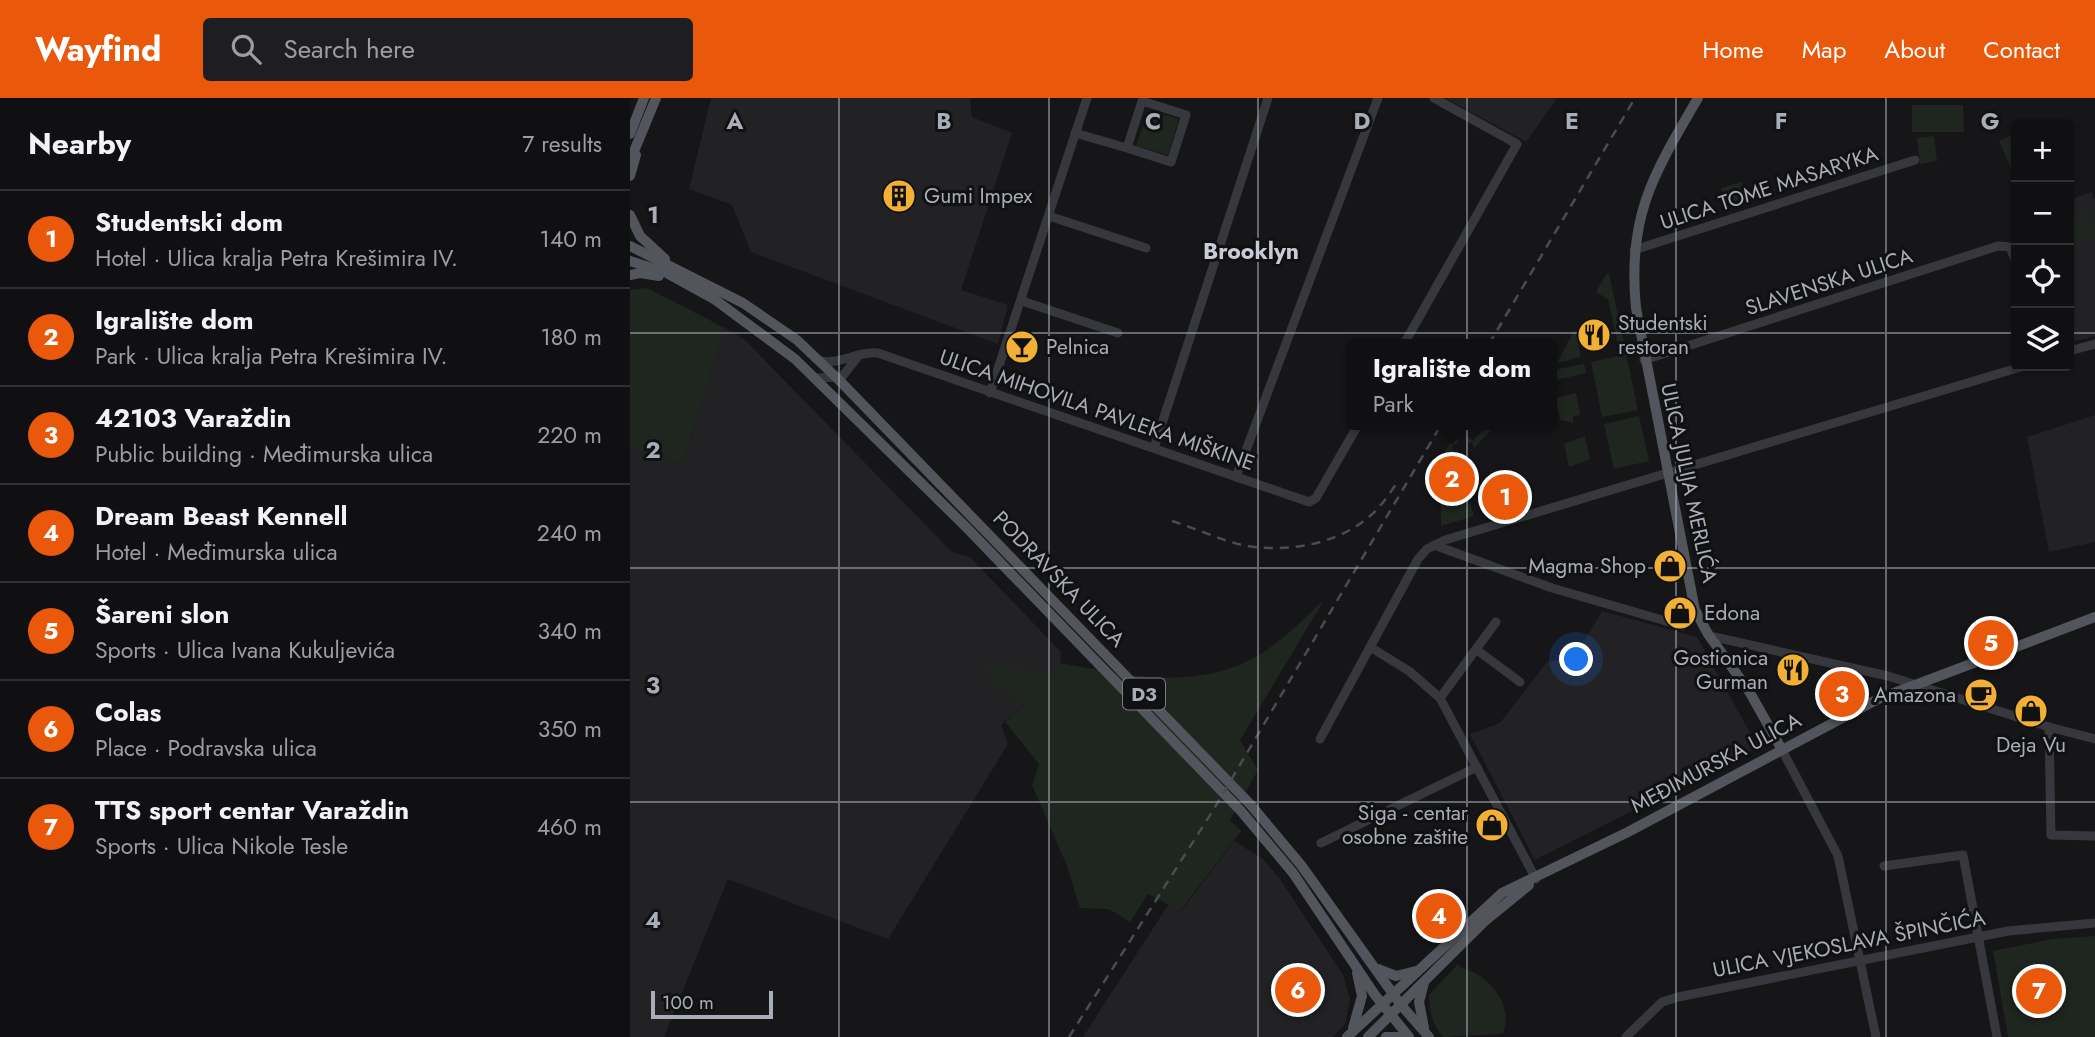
<!DOCTYPE html>
<html lang="en">
<head>
<meta charset="utf-8">
<style>
  :root { --surface:#101012; --page:#1e1e20; --text:#f1f3f6; --muted:#9c9d9f; --line:#303032; --accent:#ea580c }
  body { margin:0; font-family:Jost,sans-serif; background:var(--page); color:var(--text) }
  .controls { position:absolute; right:21px; top:21px; display:grid; overflow:hidden; border-radius:7px; box-shadow:0 2px 5px #0004 }
  .controls button { width:63px; height:63px; display:grid; place-items:center; padding:0; border:0; border-bottom:2px solid var(--line); background:var(--surface); color:var(--text); font:35px sans-serif }
  .scale { position:absolute; left:21px; bottom:18px; width:122px; box-sizing:border-box; padding-left:7px; border:4px solid #a8adb8; border-top:0; font-size:19px; line-height:24px; white-space:nowrap; color:#a8adb8; -webkit-text-stroke:5px #111113; paint-order:stroke }
  .you { position:absolute; left:947px; top:562px; width:24px; height:24px; margin:-18px; border:5px solid #fff; border-radius:50%; background:#1a73e8; box-shadow:0 0 0 10px #1a73e833 }
  .badge { display:grid; place-items:center; width:46px; height:46px; border-radius:50%; background:var(--accent); color:#fff; font-size:23px; font-weight:700 }
  .pin { position:absolute; translate:-50% -50%; border:4px solid #fff; box-shadow:0 2px 7px #0006 }
  .popup { position:absolute; left:717px; top:241px; width:210px; height:91px; box-sizing:border-box; display:grid; place-content:center; border-radius:7px; background:var(--surface); filter:drop-shadow(0 2px 5px #0005); font-size:23px; white-space:nowrap; color:var(--muted) }
  .popup b { font-size:26px; color:var(--text) }
  .popup::after { content:''; position:absolute; left:50%; top:100%; margin-left:-14px; border:14px solid transparent; border-top-color:var(--surface) }
  .list { margin:0; padding:0; list-style:none }
  h2 { display:flex; justify-content:space-between; align-items:center; height:91px; margin:0; padding:0 28px; font-size:30px }
  h2 small { font-size:23px; font-weight:400; color:var(--muted) }
  .list li { display:grid; grid-template-columns:46px 1fr auto; gap:21px; align-items:center; box-sizing:border-box; height:98px; padding:0 28px; border-top:2px solid var(--line) }
  .list b { display:block; font-size:26px; white-space:nowrap }
  .list p { margin:0; font-size:23px; white-space:nowrap; color:var(--muted) }
  .list em { font-size:23px; font-style:normal; color:var(--muted) }
  .icon { flex:none; width:38px; height:38px; fill:none; stroke:currentColor; stroke-width:2; stroke-linecap:round; stroke-linejoin:round }
  .map { position:relative; flex:none; width:1465px; height:939px; overflow:hidden }
  header { display:flex; align-items:center; gap:42px; box-sizing:border-box; height:98px; padding:0 35px; background:var(--accent); color:#fff }
  header strong { font-size:33px }
  nav { display:flex; gap:38px; margin-inline-start:auto; font-size:24px }
  .search { width:490px; height:63px; background:var(--page); display:flex; align-items:center; gap:18px; box-sizing:border-box; padding:0 24px; border-radius:7px; color:var(--muted); font-size:26px }
  main { display:flex }
  aside { flex:1; background:var(--surface) }
  .map>svg:first-child { display:block }
</style>
</head>
<body>
<header>
<strong>Wayfind</strong>
<div class="search"><svg class="icon" aria-label="search" viewBox="0 0 24 24"><circle cx="10" cy="10" r="6"/><path d="M15 15l6 6"/></svg>Search here</div>
<nav><a>Home</a><a>Map</a><a>About</a><a>Contact</a></nav>
</header>
<main>
<aside>
<h2>Nearby<small>7 results</small></h2>
<ul class="list">
<li><span class="badge">1</span><div><b>Studentski dom</b><p>Hotel · Ulica kralja Petra Krešimira IV.</p></div><em>140 m</em></li>
<li><span class="badge">2</span><div><b>Igralište dom</b><p>Park · Ulica kralja Petra Krešimira IV.</p></div><em>180 m</em></li>
<li><span class="badge">3</span><div><b>42103 Varaždin</b><p>Public building · Međimurska ulica</p></div><em>220 m</em></li>
<li><span class="badge">4</span><div><b>Dream Beast Kennell</b><p>Hotel · Međimurska ulica</p></div><em>240 m</em></li>
<li><span class="badge">5</span><div><b>Šareni slon</b><p>Sports · Ulica Ivana Kukuljevića</p></div><em>340 m</em></li>
<li><span class="badge">6</span><div><b>Colas</b><p>Place · Podravska ulica</p></div><em>350 m</em></li>
<li><span class="badge">7</span><div><b>TTS sport centar Varaždin</b><p>Sports · Ulica Nikole Tesle</p></div><em>460 m</em></li>
</ul>
</aside>
<div class="map">
<svg width="1465" height="939" viewBox="0 0 1465 939">
  <rect width="100%" height="100%" fill="#161618"/>
  <!-- built -->
  <g fill="#222225">
    <polygon points="81,0 340,0 342,19 382,35 331,192 378,207 368,246 121,154 102,107 59,91"/>
    <polygon points="815,0 927,0 896,44"/>
    <polygon points="1462,94 1465,103 1465,238 1439,245 1439,102"/>
    <polygon points="95,230 114,241 322,454 340,459 431,554 430,565 428,576 365,586 393,607 371,627 378,646 258,841 98,781 34,939 0,939 0,350 53,366"/>
    <polygon points="1465,317 1465,444 1419,454 1397,339"/>
    <polygon points="972,513 1067,539 1128,649 905,762 840,636 870,625 917,564 929,562 956,540"/>
    <polygon points="604,743 633,761 650,781 713,877 720,901 715,926 703,939 453,939 538,807 551,813"/>
  </g>
  <!-- green -->
  <g fill="#1e261f">
    <polygon points="1282,7 1333,7 1334,34 1282,34"/>
    <polygon points="518,12 549,21 538,57 506,48"/>
    <polygon points="1386,35 1386,78 1385,79 1369,43"/>
    <polygon points="1304,38 1307,63 1290,66 1287,40"/>
    <polygon points="1112,84 1118,106 1097,112 1091,90"/>
    <polygon points="1457,114 1465,140 1439,149 1439,120"/>
    <polygon points="976,176 979,176 995,250 989,251 978,201 966,194"/>
    <polygon points="17,190 95,230 53,366 0,350 0,192"/>
    <polygon points="945,231 951,259 927,265"/>
    <polygon points="996,256 1008,312 972,319 961,264"/>
    <polygon points="954,266 956,275 922,283 923,272"/>
    <polygon points="946,295 950,317 943,318 943,325 930,322 926,300"/>
    <polygon points="1009,318 1019,363 984,371 974,326"/>
    <polygon points="835,327 839,327 828,339 828,345 822,347 844,418 811,428 811,358"/>
    <polygon points="858,327 866,327 844,350 842,344 837,346 838,339 843,343"/>
    <polygon points="955,338 960,361 939,369 934,346"/>
    <path d="M694,502L610,642L628,672L600,722L611,733L550,813L518,796L500,824L479,811L450,810L437,768L402,687L409,666L375,624L393,607L365,586L352,567L427,576L430,565C500,578 574,595 637,552C658,537 676,519 694,502Z"/>
    <polygon points="1465,838 1465,939 1378,939 1363,853 1422,841"/>
    <path d="M828,866C834,873 840,871 847,876C868,890 882,912 873,936L813,939C802,925 799,914 799,897Z"/>
  </g>
  <g fill="none" stroke-linecap="round" stroke-linejoin="round">
    <!-- minor -->
    <g stroke="#37383d" stroke-width="9">
      <polyline points="445,35 497,50 512,3 556,17 541,64 497,50"/>
      <polyline points="419,118 516,150"/>
      <polyline points="1004,152 1285,62"/>
      <polyline points="392,203 488,235"/>
      <polyline points="774,246 887,46 804,0"/>
      <polyline points="1439,253 1465,246"/>
      <polyline points="1014,262 1368,148 1380,149 1386,164"/>
      <path d="M189,263C211,267 227,253 248,255L679,404L686,400L728,327"/>
      <polyline points="186,280 212,279 229,257"/>
      <polyline points="360,295 457,0"/>
      <polyline points="524,350 638,0"/>
      <polyline points="606,379 748,0"/>
      <polyline points="804,447 922,490 1053,528"/>
      <polyline points="1080,538 1258,578 1419,629 1465,641"/>
      <polyline points="740,549 779,573 810,600 906,781"/>
      <polyline points="847,552 890,584"/>
      <polyline points="810,600 866,524"/>
      <polyline points="1419,629 1421,737 1465,738"/>
      <polyline points="690,641 788,461 797,451 815,442 858,429 1394,268"/>
      <polyline points="1151,650 1208,758 1246,939"/>
      <polyline points="691,745 847,669"/>
      <polyline points="1254,768 1333,757 1367,939"/>
      <polyline points="996,939 1032,904 1048,899 1378,833 1465,825"/>
    </g>
    <!-- major -->
    <g stroke="#53555c" stroke-width="10">
      <path d="M1068,0C1023,77 997,118 1006,210L1065,512L1078,536L1119,593L1151,650"/>
      <polyline points="0,36 14,0"/>
      <polyline points="0,63 26,0"/>
      <polyline points="0,78 6,57"/>
      <polyline points="0,117 10,138 35,161"/>
      <polyline points="0,148 113,205 167,242 208,281 620,706 671,767 771,907 799,939"/>
      <polyline points="0,163 35,174 84,201 165,261 336,429 611,713 663,775 745,897 779,939"/>
      <polyline points="0,177 10,175 29,178"/>
      <polyline points="748,871 766,878 786,873"/>
      <polyline points="794,885 789,904 794,930"/>
      <polyline points="723,930 732,898 727,875"/>
      <polyline points="717,939 872,795 998,734 1248,601 1465,519"/>
      <polyline points="738,939 856,822 899,787"/>
      <polyline points="756,939 768,939"/>
    </g>
    <!-- rail -->
    <g stroke="#4a4c52" stroke-width="2.5" stroke-dasharray="9 7" stroke-linecap="butt">
      <polyline points="859,246 1005,0"/>
      <path d="M542,423C564,430 586,440 608,446C651,456 706,448 740,418C751,409 759,396 767,385"/>
      <polyline points="439,939 582,714 811,327"/>
    </g>
  </g>
  <!-- grid -->
  <path fill="none" stroke="#a8adb8" stroke-width="2" stroke-opacity="0.55" d="M209,0V939M419,0V939M628,0V939M837,0V939M1046,0V939M1256,0V939M0,235H1386M1439,235H1465M0,470H1465M0,704H1465"/>
  <!-- icons -->
  <defs>
    <symbol id="building-disc" viewBox="-11 -11 22 22"><circle r="9.5" fill="#f2b134" stroke="#111113"/><path d="M-4-6H4V6H1V3H-1V6H-4ZM-2.5-4.3h1.7v1.8h-1.7ZM.8-4.3h1.7v1.8H.8ZM-2.5-1h1.7V.8h-1.7ZM.8-1h1.7V.8H.8Z" fill="#111"/></symbol>
    <symbol id="restaurant-disc" viewBox="-11 -11 22 22"><circle r="9.5" fill="#f2b134" stroke="#111113"/><path d="M-5-6h1v4h1v-4h1v4h1v-4h1v5L-1.5 .5V6h-2V.5L-5-1ZM5-6V6H3V1.5H1.5Q1.5-4 5-6Z" fill="#111"/></symbol>
    <symbol id="bar-disc" viewBox="-11 -11 22 22"><circle r="9.5" fill="#f2b134" stroke="#111113"/><path d="M-6-5H6L.8 .8V4.5H3.5V6h-7V4.5H-.8V.8Z" fill="#111"/></symbol>
    <symbol id="shop-disc" viewBox="-11 -11 22 22"><circle r="9.5" fill="#f2b134" stroke="#111113"/><path d="M-5-2.5h2.3a2.7 3.5 0 0 1 5.4 0H5L5.5 6h-11ZM-1.5-2.5h3a1.5 2.3 0 0 0-3 0Z" fill="#111"/></symbol>
    <symbol id="cafe-disc" viewBox="-11 -11 22 22"><circle r="9.5" fill="#f2b134" stroke="#111113"/><path d="M-5.5-4.5H6V0H3Q3 3.5 0 3.5H-2.5Q-5.5 3.5-5.5 0ZM3-3.2v2h1.7v-2ZM-6 4.5H4V6H-6Z" fill="#111"/></symbol>
  </defs>
  <g fill-rule="evenodd">
    <use href="#building-disc" x="250" y="79" width="38" height="38"/>
    <use href="#restaurant-disc" x="945" y="218" width="38" height="38"/>
    <use href="#bar-disc" x="373" y="230" width="38" height="38"/>
    <use href="#shop-disc" x="1021" y="449" width="38" height="38"/>
    <use href="#shop-disc" x="1031" y="496" width="38" height="38"/>
    <use href="#restaurant-disc" x="1144" y="553" width="38" height="38"/>
    <use href="#cafe-disc" x="1332" y="578" width="38" height="38"/>
    <use href="#shop-disc" x="1382" y="594" width="38" height="38"/>
    <use href="#shop-disc" x="843" y="708" width="38" height="38"/>
  </g>
  <g text-anchor="middle" dominant-baseline="central" stroke-width="6" stroke-linejoin="round" paint-order="stroke">
    <!-- shield labels -->
    <rect fill="#111113" stroke="#7b7e86" stroke-width="2" x="493" y="580.5" width="42" height="31" rx="5"/>
    <g font-size="19" font-weight="bold" fill="#a8adb8">
      <text x="514" y="596">D3</text>
    </g>
    <!-- street labels -->
    <g font-size="21" fill="#a8adb8" stroke="#111113">
      <text transform="translate(1139 90) rotate(-18)">ULICA TOME MASARYKA</text>
      <text transform="translate(1199 184) rotate(-18)">SLAVENSKA ULICA</text>
      <text transform="translate(467 312) rotate(19)">ULICA MIHOVILA PAVLEKA MIŠKINE</text>
      <text transform="translate(1059 385) rotate(78)">ULICA JULIJA MERLIĆA</text>
      <text transform="translate(429 481) rotate(46)">PODRAVSKA ULICA</text>
      <text transform="translate(1086 665) rotate(-28)">MEĐIMURSKA ULICA</text>
      <text transform="translate(1219 846) rotate(-11)">ULICA VJEKOSLAVA ŠPINČIĆA</text>
    </g>
    <!-- poi labels -->
    <g font-size="21" fill="#a8adb8" stroke="#111113" text-anchor="start">
      <text x="294" y="98">Gumi Impex</text>
      <text x="988" y="225">Studentski<tspan x="988" dy="24">restoran</tspan></text>
      <text x="416" y="249">Pelnica</text>
      <text x="1016" y="468" text-anchor="end">Magma Shop</text>
      <text x="1074" y="515">Edona</text>
      <text x="1138" y="560" text-anchor="end">Gostionica<tspan x="1138" dy="24">Gurman</tspan></text>
      <text x="1326" y="597" text-anchor="end">Amazona</text>
      <text x="1401" y="647" text-anchor="middle">Deja Vu</text>
      <text x="838" y="715" text-anchor="end">Siga - centar<tspan x="838" dy="24">osobne zaštite</tspan></text>
    </g>
    <!-- neighbourhood labels -->
    <g font-size="23" font-weight="bold" fill="#c9ccd4" stroke="#111113">
      <text x="621" y="153">Brooklyn</text>
    </g>
  </g>
  <g font-size="23" text-anchor="middle" font-weight="bold" fill="#a8adb8" stroke="#111113" stroke-width="6" stroke-linejoin="round" paint-order="stroke">
    <text x="105" y="31">A</text>
    <text x="314" y="31">B</text>
    <text x="523" y="31">C</text>
    <text x="732" y="31">D</text>
    <text x="942" y="31">E</text>
    <text x="1151" y="31">F</text>
    <text x="1360" y="31">G</text>
    <text x="23" y="125">1</text>
    <text x="23" y="360">2</text>
    <text x="23" y="595">3</text>
    <text x="23" y="830">4</text>
  </g>
</svg>
<div class="controls">
<button>+</button>
<button>−</button>
<button><svg class="icon" aria-label="locate" viewBox="0 0 24 24"><circle cx="12" cy="12" r="6"/><path d="M12 2v4M12 18v4M2 12h4M18 12h4"/></svg></button>
<button><svg class="icon" aria-label="layers" viewBox="0 0 24 24"><path d="M12 4l9 5-9 5-9-5zM3 14l9 5 9-5"/></svg></button>
</div>
<div class="scale">100 m</div>
<div class="you"></div>
<div class="pin badge" style="left:875px;top:399px">1</div>
<div class="pin badge" style="left:822px;top:381px">2</div>
<div class="popup"><b>Igralište dom</b>Park</div>
<div class="pin badge" style="left:1212px;top:596px">3</div>
<div class="pin badge" style="left:809px;top:818px">4</div>
<div class="pin badge" style="left:1361px;top:545px">5</div>
<div class="pin badge" style="left:668px;top:892px">6</div>
<div class="pin badge" style="left:1409px;top:893px">7</div>
</div>
</main>
</body>
</html>
